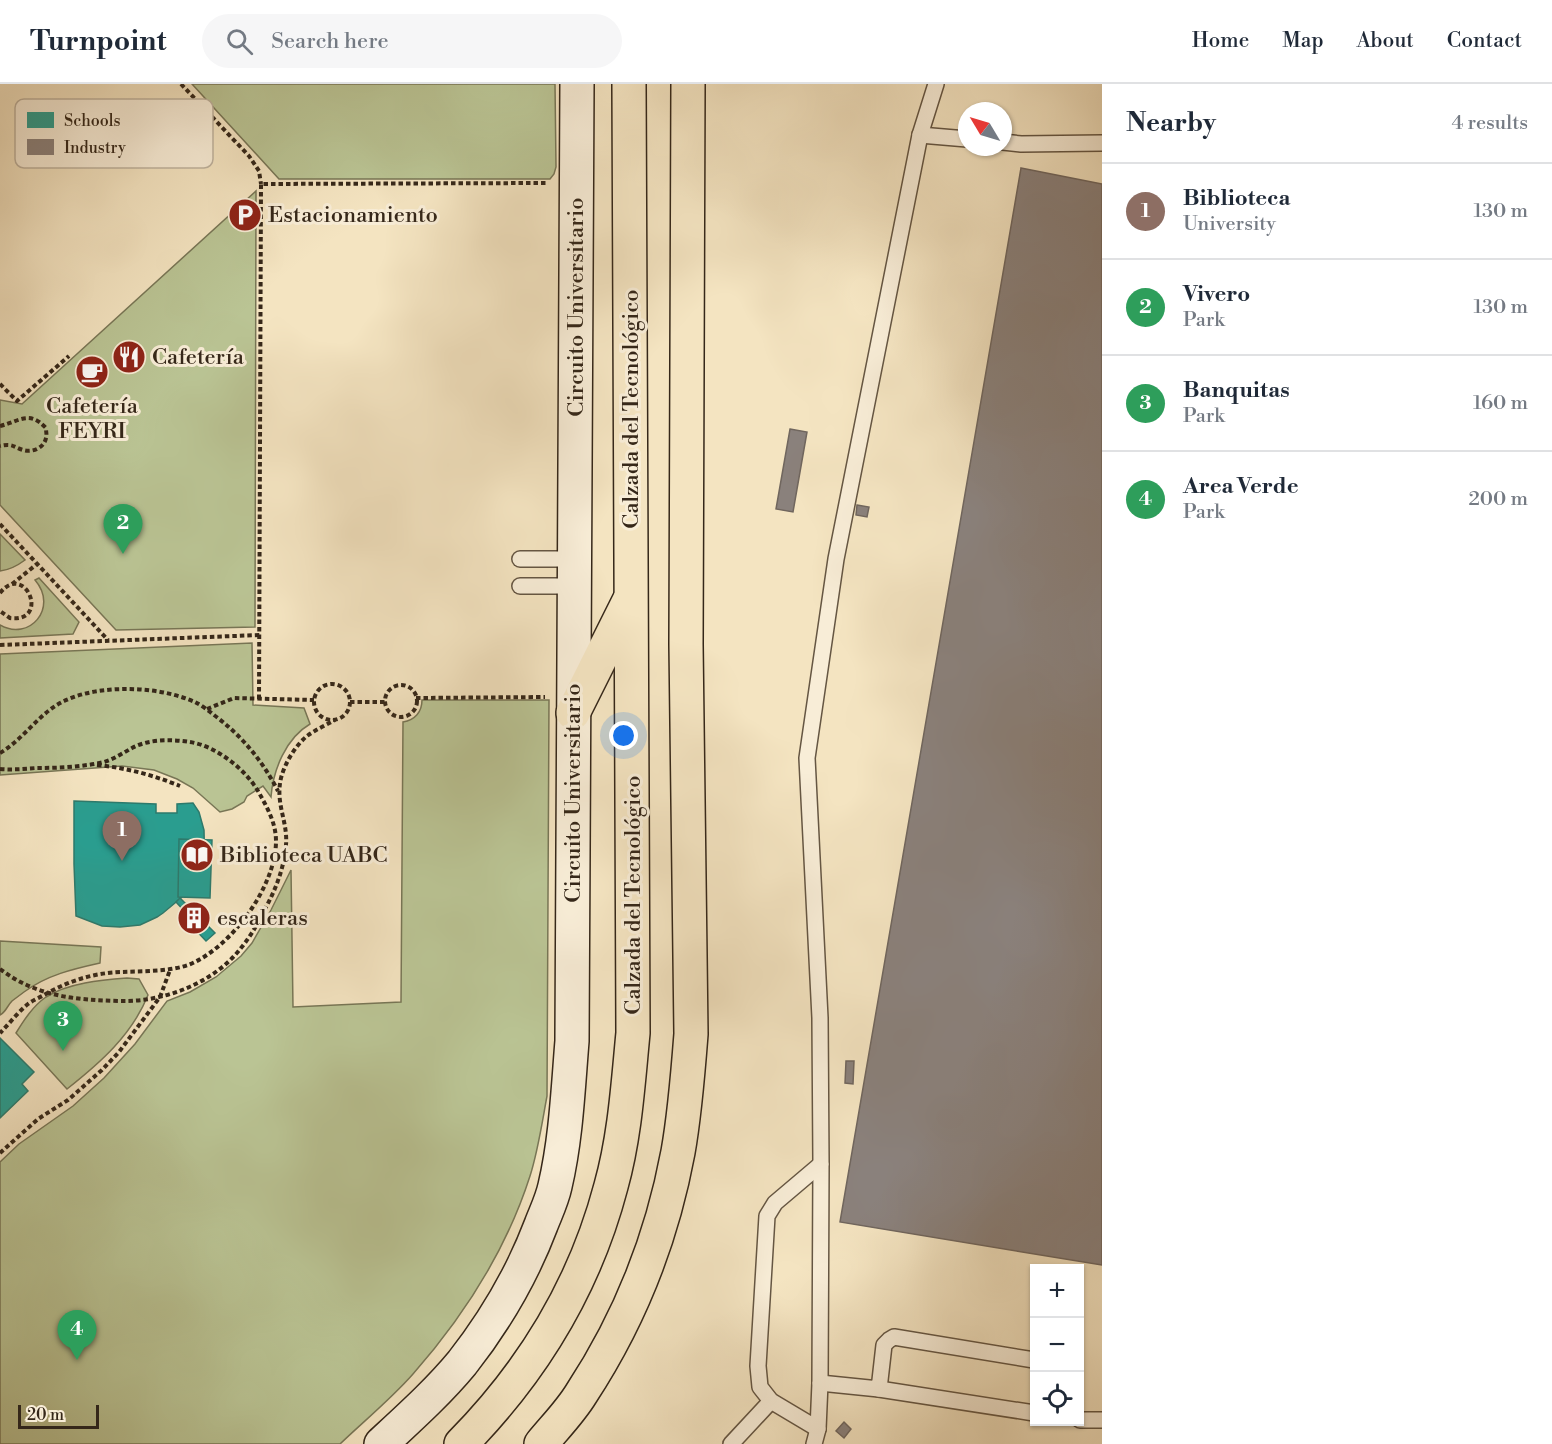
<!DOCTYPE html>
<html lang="en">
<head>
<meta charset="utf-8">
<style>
  :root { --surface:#fff; --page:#f6f6f7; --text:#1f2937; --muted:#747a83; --line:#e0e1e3; --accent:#db2777 }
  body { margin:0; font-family:"Libre Bodoni",serif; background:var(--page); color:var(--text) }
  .controls { position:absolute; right:18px; bottom:18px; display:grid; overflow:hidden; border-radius:0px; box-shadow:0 2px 4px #0004 }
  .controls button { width:54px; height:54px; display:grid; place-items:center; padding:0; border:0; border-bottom:2px solid var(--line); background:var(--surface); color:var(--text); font:30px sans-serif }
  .compass { position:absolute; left:958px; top:18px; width:54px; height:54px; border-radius:50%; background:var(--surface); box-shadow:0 2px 4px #0004; rotate:308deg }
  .scale { position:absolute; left:18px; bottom:15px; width:81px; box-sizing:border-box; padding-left:6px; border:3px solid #352719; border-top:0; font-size:16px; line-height:21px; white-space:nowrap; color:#352719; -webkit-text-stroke:4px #f8edd7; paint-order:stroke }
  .you { position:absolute; left:624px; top:652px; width:21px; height:21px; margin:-15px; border:4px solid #fff; border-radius:50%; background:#1a73e8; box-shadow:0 0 0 9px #1a73e833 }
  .badge { display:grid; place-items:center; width:39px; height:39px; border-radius:50%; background:var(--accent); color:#fff; font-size:20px; font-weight:700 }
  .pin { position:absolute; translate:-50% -50px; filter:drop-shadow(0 2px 3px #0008) }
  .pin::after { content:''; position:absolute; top:32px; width:21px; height:18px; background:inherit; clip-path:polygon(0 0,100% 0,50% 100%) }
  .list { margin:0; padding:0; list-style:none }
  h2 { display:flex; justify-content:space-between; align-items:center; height:78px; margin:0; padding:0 24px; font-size:26px }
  h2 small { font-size:20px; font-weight:400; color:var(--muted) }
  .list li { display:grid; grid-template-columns:39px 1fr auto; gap:18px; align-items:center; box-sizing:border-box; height:96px; padding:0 24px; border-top:2px solid var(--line) }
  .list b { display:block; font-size:22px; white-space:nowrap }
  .list p { margin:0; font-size:20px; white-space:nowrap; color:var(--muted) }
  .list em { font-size:20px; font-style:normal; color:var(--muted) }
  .icon { flex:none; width:33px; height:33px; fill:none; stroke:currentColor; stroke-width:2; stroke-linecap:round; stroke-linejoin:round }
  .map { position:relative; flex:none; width:1102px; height:1360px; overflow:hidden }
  header { display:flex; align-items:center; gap:36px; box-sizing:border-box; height:84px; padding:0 30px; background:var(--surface); border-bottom:2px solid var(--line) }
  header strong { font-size:28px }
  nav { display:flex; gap:33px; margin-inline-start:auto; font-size:21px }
  .search { width:420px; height:54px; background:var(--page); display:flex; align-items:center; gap:15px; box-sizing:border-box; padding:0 21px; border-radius:33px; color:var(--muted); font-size:22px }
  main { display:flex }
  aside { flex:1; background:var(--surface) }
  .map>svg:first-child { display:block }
</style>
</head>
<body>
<header>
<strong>Turnpoint</strong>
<div class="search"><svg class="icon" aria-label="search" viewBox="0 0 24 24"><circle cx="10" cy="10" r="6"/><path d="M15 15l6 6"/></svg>Search here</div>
<nav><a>Home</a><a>Map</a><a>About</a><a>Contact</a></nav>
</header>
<main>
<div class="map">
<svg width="1102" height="1360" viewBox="0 0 1102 1360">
  <rect width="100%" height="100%" fill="#f4e4c1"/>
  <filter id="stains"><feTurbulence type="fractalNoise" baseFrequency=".00333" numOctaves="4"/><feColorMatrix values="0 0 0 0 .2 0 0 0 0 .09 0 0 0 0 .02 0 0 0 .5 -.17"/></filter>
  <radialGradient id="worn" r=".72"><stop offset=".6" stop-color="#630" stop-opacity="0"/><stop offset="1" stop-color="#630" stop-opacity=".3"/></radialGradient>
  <!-- green -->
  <g fill="#bac494" stroke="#787656" stroke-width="1.5">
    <polygon points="192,0 555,0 556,83 554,90 550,95 279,95"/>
    <polygon points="256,107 255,543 116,546 0,421 0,316 22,320"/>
    <path d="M0,450L25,476C17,482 10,486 0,487Z"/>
    <path d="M39,494L79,538L73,550L0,554V541C29,558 59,524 35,496Z"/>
    <path d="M252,559L253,621L304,624L310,640C286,654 273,686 271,713L263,702L247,712L244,718L232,725L220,728L193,704L177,695L154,686L122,682L0,691V570Z"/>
    <path d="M422,616H549L547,1012C542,1039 538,1067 530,1092C506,1167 464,1232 413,1290C391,1315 364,1337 340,1360H0V1078L19,1060L73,1022L104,994L135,960L167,917L190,908L216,893L241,872L252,859L271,826L291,786L293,923L401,918L403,638C415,636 422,628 422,616Z"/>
    <path d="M0,857L101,863L100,879C73,885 47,891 24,908C20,911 16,914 12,917C7,922 6,928 0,931Z"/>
    <path d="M127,894L139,895L148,911C132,951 100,979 67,1005L16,949C24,936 33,922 46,913C68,899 101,896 127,894Z"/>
  </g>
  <!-- schools -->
  <g fill="#2a9d8f" stroke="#2d7a6c" stroke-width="1.5">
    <polygon points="74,717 156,720 156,729 177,729 177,720 193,719 199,728 204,746 205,794 163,829 157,833 140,841 120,843 102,842 76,832 74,780"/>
    <polygon points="179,755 212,756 210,814 178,813"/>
    <polygon points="180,814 215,849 206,857 186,836 189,832 176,818"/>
    <polygon points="0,954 34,988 22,1000 28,1007 0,1034"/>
  </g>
  <!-- industry -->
  <g fill="#8a817c" stroke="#70665e" stroke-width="1.5">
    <polygon points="1021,84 1102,100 1102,1181 840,1138"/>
    <polygon points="790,345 807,348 793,428 776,425"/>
    <polygon points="857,421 869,423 867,433 856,431"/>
    <polygon points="846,977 854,977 853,1000 845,999"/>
    <polygon points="844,1338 851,1345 844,1354 836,1347"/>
  </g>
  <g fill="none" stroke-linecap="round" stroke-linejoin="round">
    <defs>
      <g id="lane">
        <polyline points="920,51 967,55"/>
        <polyline points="1003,58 1021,60 1102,59"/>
        <polyline points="520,475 574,475"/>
        <polyline points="520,502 574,502"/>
        <polyline points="820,1299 879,1305 884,1261 889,1256 894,1253 1034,1276"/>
        <polyline points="879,1305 1034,1329"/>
        <polyline points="1080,1336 1102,1336"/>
        <polyline points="818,1345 771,1317 760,1303 758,1282 767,1132 775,1119 821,1080"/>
        <polyline points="731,1360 771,1317"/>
        <polyline points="814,1360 818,1345 820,1299 821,1080 820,934 807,674 836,475 920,51 936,0"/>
      </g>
      <path id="secondary" d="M381,1360C409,1334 438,1308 462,1279C495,1237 522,1191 541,1141C546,1128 552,1116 555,1102C566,1055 568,1006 572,957L577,0"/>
      <g id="primary">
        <polyline points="573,629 629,517"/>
        <path d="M461,1360C533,1287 585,1201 611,1102C625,1052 628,1000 633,949L629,0"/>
        <path d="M541,1360C554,1344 570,1328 581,1310C629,1237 662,1154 678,1068C685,1029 688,989 691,950L686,560L688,0"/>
      </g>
    </defs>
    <!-- lane casing -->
    <use href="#lane" stroke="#655643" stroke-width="18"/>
    <!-- secondary casing -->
    <use href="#secondary" stroke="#352719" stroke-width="36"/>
    <!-- primary casing -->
    <use href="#primary" stroke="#352719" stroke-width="36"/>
    <!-- path -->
    <g stroke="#352719" stroke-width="4" stroke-dasharray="4.5 3" stroke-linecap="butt">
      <polyline points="181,0 249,72 259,87 261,100"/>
      <polyline points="0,300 17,317 69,272"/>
      <path d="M0,342C20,337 29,326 46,344C46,348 47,351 46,354C44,364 32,369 23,366C13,363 13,359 0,362"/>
      <polyline points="0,440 108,556"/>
      <polyline points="12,500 37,480"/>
      <path d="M0,509C25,477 51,539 10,534L0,527"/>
      <polyline points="0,561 260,551"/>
      <circle cx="332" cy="618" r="18"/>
      <circle cx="401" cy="617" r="16"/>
      <polyline points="416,614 545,613"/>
      <polyline points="259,615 261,100 546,99"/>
      <polyline points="350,618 385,618"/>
      <polyline points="207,625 234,614 314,616"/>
      <path d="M0,669C24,655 39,629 64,617C83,608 106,605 127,605C150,605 174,609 195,618C201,621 208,626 214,631C242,652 262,676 278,707"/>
      <path d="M97,681C127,684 153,691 180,702"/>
      <path d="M0,685C12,686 24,685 36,684C58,684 82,683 104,678C114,675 123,669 132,664C149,655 171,655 190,658C216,662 245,685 258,707C267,723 276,739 276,757C276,803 230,865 188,881C167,888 143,887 121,888C93,889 68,897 44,911C39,914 33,916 28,920C18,928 9,940 0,949"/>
      <path d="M0,885C37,913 76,916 121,917C164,918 214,899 241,864C251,852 258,839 265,825C276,805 284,784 286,761C288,737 275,720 281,694C285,679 295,662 307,652C315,646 326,641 335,636"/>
      <polyline points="0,1069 38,1035 68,1016 102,986 119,968 160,913 170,886"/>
    </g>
    <!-- lane -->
    <use href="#lane" stroke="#f8edd7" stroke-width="15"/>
    <!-- secondary -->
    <use href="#secondary" stroke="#f8edd7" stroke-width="33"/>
    <!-- primary -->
    <use href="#primary" stroke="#f4e4c1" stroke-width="33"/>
  </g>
  <!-- icons -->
  <defs>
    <symbol id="parking-disc" viewBox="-11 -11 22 22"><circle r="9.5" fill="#8f2418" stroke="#f8edd7"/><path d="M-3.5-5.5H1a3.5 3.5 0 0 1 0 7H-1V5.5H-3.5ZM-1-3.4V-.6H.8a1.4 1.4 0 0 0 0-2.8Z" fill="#fff"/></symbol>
    <symbol id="restaurant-disc" viewBox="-11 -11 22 22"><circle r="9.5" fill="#8f2418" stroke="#f8edd7"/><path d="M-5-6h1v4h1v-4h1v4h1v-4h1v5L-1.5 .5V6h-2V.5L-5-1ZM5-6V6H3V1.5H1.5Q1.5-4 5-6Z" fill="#fff"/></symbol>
    <symbol id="cafe-disc" viewBox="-11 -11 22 22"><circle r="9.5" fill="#8f2418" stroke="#f8edd7"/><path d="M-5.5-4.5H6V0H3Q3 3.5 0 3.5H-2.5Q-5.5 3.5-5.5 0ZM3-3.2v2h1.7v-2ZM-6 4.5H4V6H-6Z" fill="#fff"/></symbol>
    <symbol id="library-disc" viewBox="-11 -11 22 22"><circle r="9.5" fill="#8f2418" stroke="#f8edd7"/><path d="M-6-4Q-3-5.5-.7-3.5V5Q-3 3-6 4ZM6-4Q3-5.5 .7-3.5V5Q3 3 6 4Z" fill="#fff"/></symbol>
    <symbol id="building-disc" viewBox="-11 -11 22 22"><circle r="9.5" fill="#8f2418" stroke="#f8edd7"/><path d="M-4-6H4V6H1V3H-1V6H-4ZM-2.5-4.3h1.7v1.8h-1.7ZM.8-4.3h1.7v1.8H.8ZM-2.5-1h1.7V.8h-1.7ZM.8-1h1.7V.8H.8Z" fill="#fff"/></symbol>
  </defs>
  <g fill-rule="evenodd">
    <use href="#parking-disc" x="226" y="112" width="38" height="38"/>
    <use href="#restaurant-disc" x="110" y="254" width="38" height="38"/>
    <use href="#cafe-disc" x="73" y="269" width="38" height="38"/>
    <use href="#library-disc" x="178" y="752" width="38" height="38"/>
    <use href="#building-disc" x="175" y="815" width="38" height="38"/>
  </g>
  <g text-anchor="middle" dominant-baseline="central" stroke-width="6" stroke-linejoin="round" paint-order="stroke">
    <!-- poi labels -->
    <g font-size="22" fill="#352719" stroke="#f8edd7" text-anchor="start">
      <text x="268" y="131">Estacionamiento</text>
      <text x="152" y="273">Cafetería</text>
      <text x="92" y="322" text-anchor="middle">Cafetería<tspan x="92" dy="25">FEYRI</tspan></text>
      <text x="220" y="771">Biblioteca UABC</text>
      <text x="217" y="834">escaleras</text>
    </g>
    <!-- street labels -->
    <g font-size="22" fill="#352719" stroke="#f8edd7">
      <text transform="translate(576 223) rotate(-90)">Circuito Universitario</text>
      <text transform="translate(631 325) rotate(-90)">Calzada del Tecnológico</text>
      <text transform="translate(573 709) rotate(-90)">Circuito Universitario</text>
      <text transform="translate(633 811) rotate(-90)">Calzada del Tecnológico</text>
    </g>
  </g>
  <!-- legend -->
  <rect x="15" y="15" width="198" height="69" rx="9" fill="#f8edd7" stroke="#beb29e" stroke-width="1.5"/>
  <rect x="27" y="28" width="27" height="16" fill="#2a9d8f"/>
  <rect x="27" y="55" width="27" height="16" fill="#8a817c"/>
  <g font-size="16" fill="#352719">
    <text x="64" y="42">Schools</text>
    <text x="64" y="69">Industry</text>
  </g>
  <rect width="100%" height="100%" filter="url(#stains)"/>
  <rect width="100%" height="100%" fill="url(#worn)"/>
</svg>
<div class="controls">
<button>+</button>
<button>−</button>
<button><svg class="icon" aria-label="locate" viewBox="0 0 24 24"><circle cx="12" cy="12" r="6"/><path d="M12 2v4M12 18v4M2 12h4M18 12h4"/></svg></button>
</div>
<svg class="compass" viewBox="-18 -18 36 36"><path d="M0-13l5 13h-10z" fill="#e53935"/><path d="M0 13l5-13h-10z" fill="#747a83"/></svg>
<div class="scale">20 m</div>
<div class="you"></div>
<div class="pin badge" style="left:122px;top:777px;background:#8d6e63">1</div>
<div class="pin badge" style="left:123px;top:470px;background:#2e9e5b">2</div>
<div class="pin badge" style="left:63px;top:967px;background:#2e9e5b">3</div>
<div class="pin badge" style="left:77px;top:1276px;background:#2e9e5b">4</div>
</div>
<aside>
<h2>Nearby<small>4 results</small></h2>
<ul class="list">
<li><span class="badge" style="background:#8d6e63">1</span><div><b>Biblioteca</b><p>University</p></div><em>130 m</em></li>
<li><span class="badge" style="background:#2e9e5b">2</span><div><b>Vivero</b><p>Park</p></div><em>130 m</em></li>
<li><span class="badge" style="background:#2e9e5b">3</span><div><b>Banquitas</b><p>Park</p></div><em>160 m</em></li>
<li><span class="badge" style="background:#2e9e5b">4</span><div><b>Area Verde</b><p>Park</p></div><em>200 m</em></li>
</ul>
</aside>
</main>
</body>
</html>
